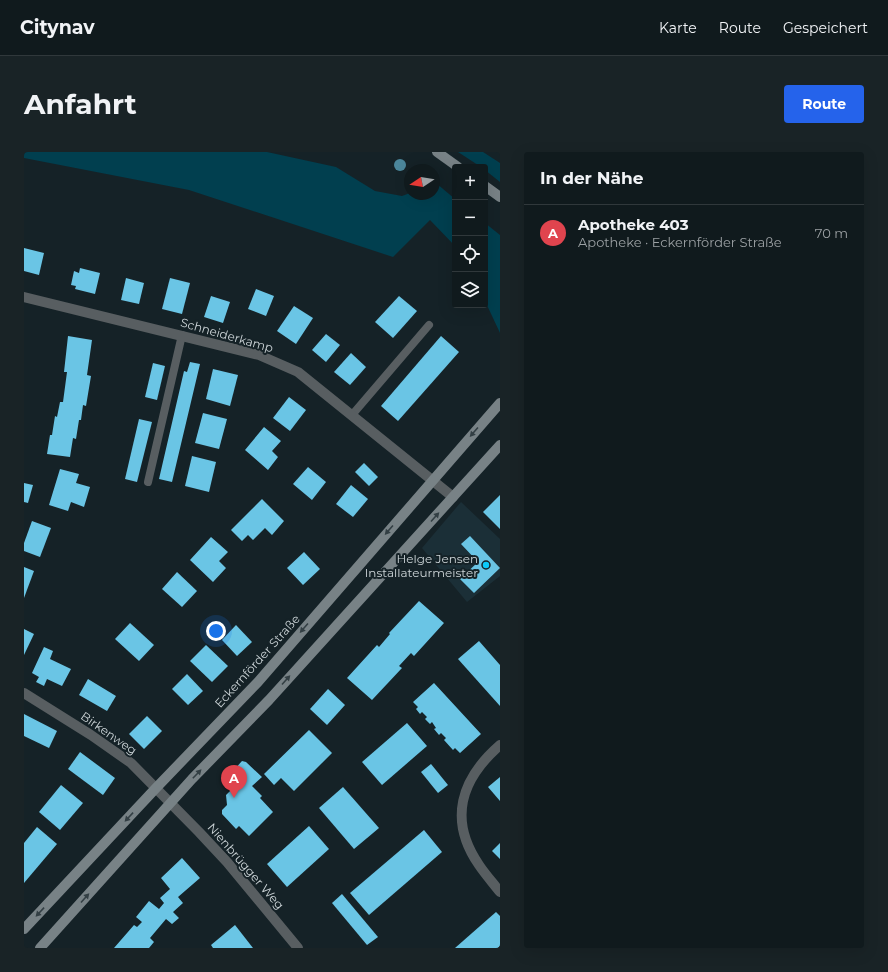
<!DOCTYPE html>
<html lang="de">
<head>
<meta charset="utf-8">
<style>
  :root { --surface:#101a1d; --page:#192326; --text:#f1f3f6; --muted:#9ca1a4; --line:#30383b; --accent:#2563eb }
  body { margin:0; font-family:Montserrat,sans-serif; background:var(--page); color:var(--text) }
  .controls { position:absolute; right:12px; top:12px; display:grid; overflow:hidden; border-radius:4px; box-shadow:0 4px 16px #0002 }
  .controls button { width:36px; height:36px; display:grid; place-items:center; padding:0; border:0; border-bottom:1px solid var(--line); background:var(--surface); color:var(--text); font:20px sans-serif }
  .compass { position:absolute; left:380px; top:12px; width:36px; height:36px; border-radius:50%; background:var(--surface); box-shadow:0 4px 16px #0002; rotate:258deg }
  .you { position:absolute; left:192px; top:479px; width:14px; height:14px; margin:-10px; border:3px solid #fff; border-radius:50%; background:#1a73e8; box-shadow:0 0 0 6px #1a73e833 }
  .badge { display:grid; place-items:center; width:26px; height:26px; border-radius:50%; background:var(--accent); color:#fff; font-size:13px; font-weight:700 }
  .pin { position:absolute; translate:-50% -33px; filter:drop-shadow(0 1px 2px #0008) }
  .pin::after { content:''; position:absolute; top:21px; width:14px; height:12px; background:inherit; clip-path:polygon(0 0,100% 0,50% 100%) }
  .list { margin:0; padding:0; list-style:none }
  h2 { display:flex; justify-content:space-between; align-items:center; height:52px; margin:0; padding:0 16px; font-size:17px }
  h2 small { font-size:13px; font-weight:400; color:var(--muted) }
  .list li { display:grid; grid-template-columns:26px 1fr auto; gap:12px; align-items:center; box-sizing:border-box; height:56px; padding:0 16px; border-top:1px solid var(--line) }
  .list b { display:block; font-size:15px; white-space:nowrap }
  .list p { margin:0; font-size:13px; white-space:nowrap; color:var(--muted) }
  .list em { font-size:13px; font-style:normal; color:var(--muted) }
  .icon { flex:none; width:22px; height:22px; fill:none; stroke:currentColor; stroke-width:2; stroke-linecap:round; stroke-linejoin:round }
  .map { position:relative; flex:none; width:476px; height:796px; overflow:hidden; border-radius:4px }
  header { display:flex; align-items:center; gap:24px; box-sizing:border-box; height:56px; padding:0 20px; background:var(--surface); border-bottom:1px solid var(--line) }
  header strong { font-size:19px }
  nav { display:flex; gap:22px; margin-inline-start:auto; font-size:14px }
  .intro { display:flex; align-items:center; justify-content:space-between; box-sizing:border-box; height:96px; padding:0 24px }
  h1 { margin:0; font-size:28px }
  .button { padding:10px 18px; border-radius:4px; background:var(--accent); color:#fff; font-size:14px; font-weight:700 }
  main { display:flex; gap:24px; padding:0 24px }
  aside { flex:1; background:var(--surface); border-radius:4px; box-shadow:0 4px 16px #0002 }
  .map>svg:first-child { display:block }
</style>
</head>
<body>
<header>
<strong>Citynav</strong>
<nav><a>Karte</a><a>Route</a><a>Gespeichert</a></nav>
</header>
<div class="intro"><h1>Anfahrt</h1><a class="button">Route</a></div>
<main>
<div class="map">
<svg width="476" height="796" viewBox="0 0 476 796">
  <rect width="100%" height="100%" fill="#152227"/>
  <!-- built -->
  <polygon fill="#1b2f37" points="437,350 476,387 476,424 443,450 398,396"/>
  <!-- green -->
  <g fill="#013f4f">
    <polygon points="0,0 243,0 312,15 351,39 378,44 386,41 386,42 410,42 410,32 412,31 431,47 431,94 406,68 369,105 165,38 0,6"/>
    <polygon points="434,0 459,0 476,11 476,30 461,18 461,15 457,15"/>
    <polygon points="461,71 476,83 476,181 461,149"/>
  </g>
  <!-- building -->
  <g fill="#6ac5e5">
    <polygon points="0,96 20,101 15,123 0,119"/>
    <polygon points="56,116 76,121 71,142 51,137 52,134 47,133 50,119 55,121"/>
    <polygon points="102,126 120,131 115,152 97,148"/>
    <polygon points="146,126 166,131 158,162 138,157"/>
    <polygon points="232,137 250,144 242,164 224,157"/>
    <polygon points="187,144 206,150 199,171 180,165"/>
    <polygon points="375,144 393,159 369,186 351,170"/>
    <polygon points="270,154 289,166 272,192 253,179"/>
    <polygon points="302,182 316,193 302,210 288,198"/>
    <polygon points="44,184 68,188 63,223 67,224 62,254 59,253 57,268 55,268 52,287 49,286 46,305 23,302 26,283 28,283 31,264 33,265 36,250 39,250 43,220 40,220"/>
    <polygon points="417,184 435,200 374,269 357,254"/>
    <polygon points="327,201 342,215 326,233 310,220"/>
    <polygon points="166,210 176,212 148,330 135,327 160,219 163,220"/>
    <polygon points="129,211 141,214 133,248 121,245"/>
    <polygon points="189,217 214,223 206,254 182,247"/>
    <polygon points="265,245 282,258 266,279 249,266"/>
    <polygon points="179,261 203,267 195,297 171,291"/>
    <polygon points="115,267 128,270 113,330 101,327"/>
    <polygon points="240,275 257,289 248,299 254,305 244,318 221,298"/>
    <polygon points="168,304 192,310 185,340 161,334"/>
    <polygon points="340,311 354,325 345,334 331,320"/>
    <polygon points="284,315 302,330 288,348 269,332"/>
    <polygon points="36,317 55,322 52,331 66,335 60,355 47,350 44,359 25,353"/>
    <polygon points="0,331 9,333 4,351 0,350"/>
    <polygon points="327,333 344,347 329,365 312,352"/>
    <polygon points="476,343 476,377 459,360"/>
    <polygon points="238,347 260,369 248,383 241,376 229,388 224,383 218,389 207,378"/>
    <polygon points="8,369 27,376 16,405 0,399 0,391"/>
    <polygon points="446,384 476,416 450,441 436,427 454,410 437,392"/>
    <polygon points="187,385 204,400 195,409 202,416 189,430 166,408"/>
    <polygon points="280,400 296,417 279,433 263,416"/>
    <polygon points="0,415 10,419 0,446"/>
    <polygon points="153,420 173,439 158,455 138,437"/>
    <polygon points="395,449 420,471 390,504 387,501 375,514 378,516 348,548 323,526 353,493 355,495 366,482 365,481"/>
    <polygon points="106,471 130,493 115,509 91,487"/>
    <polygon points="212,473 228,490 213,504 198,488"/>
    <polygon points="0,477 10,482 0,503"/>
    <polygon points="455,489 476,513 476,554 434,507"/>
    <polygon points="182,493 204,514 188,530 166,509"/>
    <polygon points="20,495 29,499 26,507 47,517 38,534 23,527 20,534 12,530 15,525 8,521"/>
    <polygon points="163,522 179,539 164,553 148,537"/>
    <polygon points="64,527 92,544 83,559 55,543"/>
    <polygon points="410,531 457,582 436,601 431,596 429,598 420,588 422,586 417,581 415,583 410,577 412,576 408,570 406,572 401,567 403,565 398,560 396,562 392,557 394,555 389,550"/>
    <polygon points="304,537 321,553 303,573 286,557"/>
    <polygon points="0,562 33,579 25,596 0,584"/>
    <polygon points="123,564 138,579 120,597 105,582"/>
    <polygon points="383,571 403,594 358,633 338,610"/>
    <polygon points="285,578 308,601 270,639 257,626 250,633 240,622"/>
    <polygon points="56,600 91,626 79,643 44,617"/>
    <polygon points="218,609 222,610 238,625 228,634 238,644 236,646 249,660 225,684 215,674 212,677 198,662 198,658 203,653 202,643 211,634 208,631 208,620"/>
    <polygon points="407,612 424,633 414,641 397,620"/>
    <polygon points="476,625 476,649 464,635"/>
    <polygon points="37,633 59,651 36,678 15,660"/>
    <polygon points="319,635 355,676 330,697 295,656"/>
    <polygon points="285,674 305,697 263,735 243,712"/>
    <polygon points="13,675 33,692 0,731 0,691"/>
    <polygon points="400,678 418,700 345,763 326,741"/>
    <polygon points="476,691 476,707 468,699"/>
    <polygon points="158,706 176,726 154,745 159,751 149,760 155,766 148,772 142,767 126,786 130,790 125,796 90,796 110,773 113,775 118,770 112,765 125,749 135,757 140,751 136,746 146,737 137,726"/>
    <polygon points="318,742 354,785 343,793 308,751"/>
    <polygon points="472,760 476,764 476,794 474,796 431,796"/>
    <polygon points="211,773 229,796 189,796 187,793"/>
  </g>
  <g fill="none" stroke-linecap="round" stroke-linejoin="round">
    <!-- lane -->
    <g stroke="#585e61" stroke-width="8">
      <polyline points="328,263 405,173"/>
      <polyline points="124,330 158,183"/>
    </g>
    <!-- street -->
    <g stroke="#585e61" stroke-width="10">
      <polyline points="0,145 235,203 274,220 429,345"/>
      <polyline points="0,541 67,583 107,611 175,680 203,710 274,796"/>
      <path d="M476,593C437,627 424,668 455,713C461,722 469,731 476,740"/>
    </g>
    <!-- secondary -->
    <g stroke="#788286" stroke-width="10">
      <polyline points="413,0 434,15"/>
      <polyline points="461,34 476,45"/>
      <polyline points="0,777 132,636 234,530 476,251"/>
      <polyline points="16,796 168,627 245,548 476,293"/>
    </g>
  </g>
  <!-- trees -->
  <circle fill="#4b869b" cx="376" cy="13" r="6"/>
  <!-- one-way arrows -->
  <defs><path id="oneway-solid" d="M-6-.8H1V-3.2L6.5 0L1 3.2V.8H-6Z"/></defs>
  <g fill="#333f44">
    <use href="#oneway-solid" transform="translate(450 280) rotate(131)"/>
    <use href="#oneway-solid" transform="translate(411 365) rotate(-48)"/>
    <use href="#oneway-solid" transform="translate(365 378) rotate(131)"/>
    <use href="#oneway-solid" transform="translate(280 476) rotate(131)"/>
    <use href="#oneway-solid" transform="translate(262 528) rotate(-48)"/>
    <use href="#oneway-solid" transform="translate(173 622) rotate(-46)"/>
    <use href="#oneway-solid" transform="translate(105 665) rotate(133)"/>
    <use href="#oneway-solid" transform="translate(61 746) rotate(-48)"/>
    <use href="#oneway-solid" transform="translate(16 760) rotate(133)"/>
  </g>
  <!-- markers -->
  <circle fill="#0bcafa" stroke="#152227" stroke-width="1.5" cx="462" cy="413" r="4"/>
  <g text-anchor="middle" dominant-baseline="central" stroke-width="4" stroke-linejoin="round" paint-order="stroke">
    <!-- street labels -->
    <g font-size="12" fill="#ccd4d7" stroke="#152227">
      <text transform="translate(203 183) rotate(16)">Schneiderkamp</text>
      <text transform="translate(233 509) rotate(-48)">Eckernförder Straße</text>
      <text transform="translate(85 581) rotate(35)">Birkenweg</text>
      <text transform="translate(222 714) rotate(49)">Nienbrügger Weg</text>
    </g>
    <!-- poi labels -->
    <g font-size="12" fill="#ccd4d7" stroke="#152227" text-anchor="end">
      <text x="454" y="406">Helge Jensen<tspan x="454" dy="14">Installateurmeister</tspan></text>
    </g>
  </g>
</svg>
<div class="controls">
<button>+</button>
<button>−</button>
<button><svg class="icon" aria-label="locate" viewBox="0 0 24 24"><circle cx="12" cy="12" r="6"/><path d="M12 2v4M12 18v4M2 12h4M18 12h4"/></svg></button>
<button><svg class="icon" aria-label="layers" viewBox="0 0 24 24"><path d="M12 4l9 5-9 5-9-5zM3 14l9 5 9-5"/></svg></button>
</div>
<svg class="compass" viewBox="-18 -18 36 36"><path d="M0-13l5 13h-10z" fill="#e53935"/><path d="M0 13l5-13h-10z" fill="#9ca1a4"/></svg>
<div class="you"></div>
<div class="pin badge" style="left:210px;top:646px;background:#e0444e">A</div>
</div>
<aside>
<h2>In der Nähe<small></small></h2>
<ul class="list">
<li><span class="badge" style="background:#e0444e">A</span><div><b>Apotheke 403</b><p>Apotheke · Eckernförder Straße</p></div><em>70 m</em></li>
</ul>
</aside>
</main>
</body>
</html>
